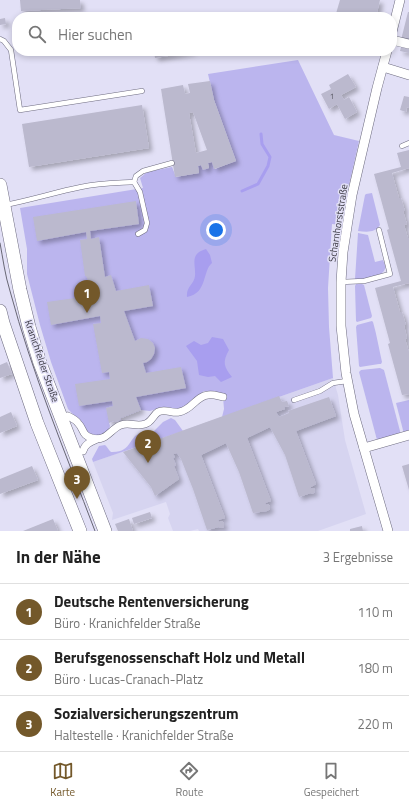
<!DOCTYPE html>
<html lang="de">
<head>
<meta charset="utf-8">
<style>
  :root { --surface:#fff; --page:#f2f2f2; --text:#222; --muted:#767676; --line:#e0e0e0; --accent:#73582a }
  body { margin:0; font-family:"Titillium Web",sans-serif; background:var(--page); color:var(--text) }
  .you { position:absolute; left:216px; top:230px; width:14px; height:14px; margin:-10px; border:3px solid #fff; border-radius:50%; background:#1a73e8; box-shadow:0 0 0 6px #1a73e833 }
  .badge { display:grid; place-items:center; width:26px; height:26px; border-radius:50%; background:var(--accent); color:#fff; font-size:13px; font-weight:700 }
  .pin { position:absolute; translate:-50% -33px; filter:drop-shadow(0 1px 2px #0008) }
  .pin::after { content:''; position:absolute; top:21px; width:14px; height:12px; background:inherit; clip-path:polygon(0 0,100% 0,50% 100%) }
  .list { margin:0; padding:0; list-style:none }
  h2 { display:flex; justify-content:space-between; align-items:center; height:52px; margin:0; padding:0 16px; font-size:17px }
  h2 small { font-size:13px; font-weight:400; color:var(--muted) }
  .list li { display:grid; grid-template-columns:26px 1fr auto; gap:12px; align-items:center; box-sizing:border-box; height:56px; padding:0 16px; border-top:1px solid var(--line) }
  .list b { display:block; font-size:15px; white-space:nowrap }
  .list p { margin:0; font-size:13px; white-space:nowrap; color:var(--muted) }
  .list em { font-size:13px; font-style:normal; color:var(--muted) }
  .icon { flex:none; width:22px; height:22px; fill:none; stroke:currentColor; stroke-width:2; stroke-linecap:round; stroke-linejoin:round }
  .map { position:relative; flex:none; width:409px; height:531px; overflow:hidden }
  .search { position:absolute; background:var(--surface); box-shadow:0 2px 6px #0003; left:12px; right:12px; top:12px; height:44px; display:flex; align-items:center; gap:10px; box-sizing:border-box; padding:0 14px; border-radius:16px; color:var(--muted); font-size:15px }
  .sheet { height:220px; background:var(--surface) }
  nav { display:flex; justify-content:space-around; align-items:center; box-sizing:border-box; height:56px; border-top:1px solid var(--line); background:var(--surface); font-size:11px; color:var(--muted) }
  nav a { display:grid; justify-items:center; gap:2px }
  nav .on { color:var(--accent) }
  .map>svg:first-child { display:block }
</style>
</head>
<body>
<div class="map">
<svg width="409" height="531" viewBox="0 0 409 531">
  <defs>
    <filter id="shadow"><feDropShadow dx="3.5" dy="3.5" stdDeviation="2" flood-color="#0004"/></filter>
  </defs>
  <rect width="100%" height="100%" fill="#e2e0f6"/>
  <!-- built -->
  <polygon fill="#d6d4f0" points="333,378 338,395 345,440 366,514 318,531 199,531 198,529 190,531 173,531 168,518 170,514 166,502 112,520 113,513 93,462"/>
  <!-- green -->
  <g fill="#bbb5ee">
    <path d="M298,60L334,135L359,141L340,225L332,224L328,288L329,327L333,378L222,417L224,409L223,397L211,391H204L199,395L188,406L178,409L163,407L150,411L141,410L121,418C120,422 117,423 113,421L109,423L110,426C107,435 100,435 91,437L81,423L68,409L51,362L40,325L27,274V249L20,208L143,188L140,178L147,172L172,167L176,177L199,173L198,166L201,165L203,169L209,168L208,163L212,162L215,169L236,161L214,100L208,74Z"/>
    <path d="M372,193L380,225C375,233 367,232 358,231L365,195L366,194Z"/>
    <path d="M358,233L368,235L375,262L383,260C384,263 386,266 385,269C382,278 362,279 355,279Z"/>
    <polygon points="356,284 362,284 364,285 372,316 371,318 357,322 356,321 355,286"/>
    <path d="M372,321L373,322C377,336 379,349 382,362L381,364H379L360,367L359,366L356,327L357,325Z"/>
    <polygon points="380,368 384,370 400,431 400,434 377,440 359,372 361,370"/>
    <polygon points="409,400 409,432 404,434 396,403"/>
    <path d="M171,418L175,420L183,431L93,462L92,459L99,446L105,445C108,447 108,450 111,452C133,453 128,435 143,432C146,431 150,432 153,432L163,422Z"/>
  </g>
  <!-- water -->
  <g fill="#a89eef">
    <path d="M206,249L210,255L212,263C202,271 208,293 187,297C186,286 194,285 195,276C196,264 189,254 206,249Z"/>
    <path d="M212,337L223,339L229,350C222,362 224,367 232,377L221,382L215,376L208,377L199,375L197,361L186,346L194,341L201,345L208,343Z"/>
  </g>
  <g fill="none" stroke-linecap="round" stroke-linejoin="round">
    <!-- stream -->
    <polyline stroke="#a89eef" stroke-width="3" points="242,191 258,184 268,166 270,157 262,144 261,134"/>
  </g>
  <!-- building -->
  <g fill="#bbb9ce" fill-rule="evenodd" filter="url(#shadow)">
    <polygon points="20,0 80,0 81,8 21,11"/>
    <polygon points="340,0 380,0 376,17 335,17"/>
    <polygon points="408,12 409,12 409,42 401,40"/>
    <polygon points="5,18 6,24 0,25 0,19"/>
    <polygon points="401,47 409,49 409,53 400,51"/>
    <polygon points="154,51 193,51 193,52 155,58"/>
    <polygon points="348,74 356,87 341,95 344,100 349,97 357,112 345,119 337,104 329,109 321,94 331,89 329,85"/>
    <path d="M210,81L214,100L236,161L214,169L212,162L208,163L209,168L203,170L201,165L198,166L199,173L175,177L161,89L183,85L185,94L190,93L188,84ZM193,112L207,150L196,153L189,113Z"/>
    <polygon points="404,96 409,97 409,108 407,107 406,112 400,110"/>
    <polygon points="142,105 149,148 29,167 22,124"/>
    <polygon points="409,150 409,168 392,173 399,198 401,198 405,211 403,211 407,224 404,225 408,238 409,238 409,283 393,287 400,312 402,312 406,325 404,325 407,338 405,339 409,352 409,394 402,395 388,344 390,343 375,288 401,281 387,230 389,229 374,174 401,167 397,153"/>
    <polygon points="136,201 139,224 90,231 91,239 99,237 105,277 111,275 116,291 149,285 153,306 124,311 135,341 141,338 148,339 153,343 155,348 154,354 151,359 147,362 143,363 146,373 181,367 186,388 136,397 141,410 121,418 120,420 118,422 115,422 113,421 109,423 106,408 113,406 112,401 79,406 75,384 110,379 109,372 102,373 93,324 101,323 100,316 51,325 47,302 96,295 95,288 92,289 86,276 85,276 80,240 87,239 86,232 37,241 33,217"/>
    <polygon points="7,362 12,374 0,378 0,365"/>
    <polygon points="279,396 282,402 287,401 289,406 284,407 285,409 276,412 279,417 289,413 288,411 329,397 336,416 296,431 316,484 311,487 310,489 314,488 315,491 314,493 311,494 311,493 299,497 285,455 270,427 247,438 271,501 265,503 266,505 268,504 270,506 270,509 267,511 253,513 239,472 226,443 201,455 225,518 218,520 219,522 222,521 224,523 224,527 220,528 219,527 207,530 193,489 181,459 177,453 173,454 175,457 173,458 176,465 174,466 179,479 155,496 151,487 123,452"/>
    <polygon points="11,412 17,426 0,433 0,417"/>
    <polygon points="409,464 409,490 402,466"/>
    <polygon points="32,466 38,480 0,494 0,479"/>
    <polygon points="150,512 152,518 134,524 132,518"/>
    <polygon points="53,519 58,531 23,531"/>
    <polygon points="129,519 133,531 118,531 115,524"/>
    <polygon points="362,526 363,531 350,531 350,529"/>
  </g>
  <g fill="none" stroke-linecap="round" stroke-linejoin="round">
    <defs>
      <g id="service">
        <polyline points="0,39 4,41 11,50 20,110 142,91"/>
        <polyline points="402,146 409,143"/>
        <polyline points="134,182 140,192 147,223 145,230 138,234"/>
        <path d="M5,205C31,200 56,192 81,187C99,183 117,183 134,182L136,176L143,171L172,163"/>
        <polyline points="341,282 364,281 390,274 379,230"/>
        <polyline points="294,400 320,391 333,383 347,381"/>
      </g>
      <g id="pedestrian">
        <path d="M68,416C72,418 76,420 78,423C84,429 82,436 92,438C107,442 110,429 121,425C129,422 137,427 145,424C152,422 153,415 158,412C165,408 173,414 179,412C192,410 196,396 208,395C213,394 218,396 223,397"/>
        <path d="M83,451C85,444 90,442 97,439"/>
      </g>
      <g id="minor">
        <polyline points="392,32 400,0"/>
        <polyline points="392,40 409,44"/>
        <polyline points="387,51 377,88 352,195 343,252 341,282 341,326 346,373 354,414 388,531"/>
        <polyline points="383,67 409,75"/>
        <polyline points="364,448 409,435"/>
      </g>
      <g id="secondary">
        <polyline points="0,185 20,290 29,327 40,363 105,531"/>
        <polyline points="0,311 3,323 37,423 80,531"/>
      </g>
    </defs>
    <!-- service casing -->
    <use href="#service" stroke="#6e6c80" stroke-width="5.5"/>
    <!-- pedestrian casing -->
    <use href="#pedestrian" stroke="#6e6c80" stroke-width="8"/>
    <!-- minor casing -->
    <use href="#minor" stroke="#6e6c80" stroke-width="10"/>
    <!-- secondary casing -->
    <use href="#secondary" stroke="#6e6c80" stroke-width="14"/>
    <!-- service -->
    <use href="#service" stroke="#fff" stroke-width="4.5"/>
    <!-- pedestrian -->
    <use href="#pedestrian" stroke="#fff" stroke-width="7"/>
    <!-- minor -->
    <use href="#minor" stroke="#fff" stroke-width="9"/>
    <!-- secondary -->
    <use href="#secondary" stroke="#fff" stroke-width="13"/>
    <!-- tram -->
    <path stroke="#686774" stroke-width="1" d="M0,243C3,259 5,275 10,291C32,373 65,452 95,531"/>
  </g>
  <g text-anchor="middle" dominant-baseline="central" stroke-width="3" stroke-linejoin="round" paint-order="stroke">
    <!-- number labels -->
    <g font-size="8" fill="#5a5864">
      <text x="332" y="96">1</text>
    </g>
    <!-- street labels -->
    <g font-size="10" fill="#393841" stroke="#e2e0f6">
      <text transform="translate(338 223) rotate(-81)">Scharnhorststraße</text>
      <text transform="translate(42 361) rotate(71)">Kranichfelder Straße</text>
    </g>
  </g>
</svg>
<div class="you"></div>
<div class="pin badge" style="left:87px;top:313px">1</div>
<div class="pin badge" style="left:148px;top:463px">2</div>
<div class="pin badge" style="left:77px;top:499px">3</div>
<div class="search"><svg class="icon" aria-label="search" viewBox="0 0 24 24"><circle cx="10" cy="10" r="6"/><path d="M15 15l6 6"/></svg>Hier suchen</div>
</div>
<section class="sheet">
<h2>In der Nähe<small>3 Ergebnisse</small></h2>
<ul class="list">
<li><span class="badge">1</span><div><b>Deutsche Rentenversicherung</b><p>Büro · Kranichfelder Straße</p></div><em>110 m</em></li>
<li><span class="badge">2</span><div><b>Berufsgenossenschaft Holz und Metall</b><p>Büro · Lucas-Cranach-Platz</p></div><em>180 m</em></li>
<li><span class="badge">3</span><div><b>Sozialversicherungszentrum</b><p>Haltestelle · Kranichfelder Straße</p></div><em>220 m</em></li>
</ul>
</section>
<nav>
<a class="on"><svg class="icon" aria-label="map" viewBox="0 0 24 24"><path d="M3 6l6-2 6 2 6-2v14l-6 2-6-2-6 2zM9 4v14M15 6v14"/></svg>Karte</a>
<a><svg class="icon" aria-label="directions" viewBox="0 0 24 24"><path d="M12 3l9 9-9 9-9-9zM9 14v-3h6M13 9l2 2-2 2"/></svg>Route</a>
<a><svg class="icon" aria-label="saved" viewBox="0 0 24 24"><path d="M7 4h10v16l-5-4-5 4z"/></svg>Gespeichert</a>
</nav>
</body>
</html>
